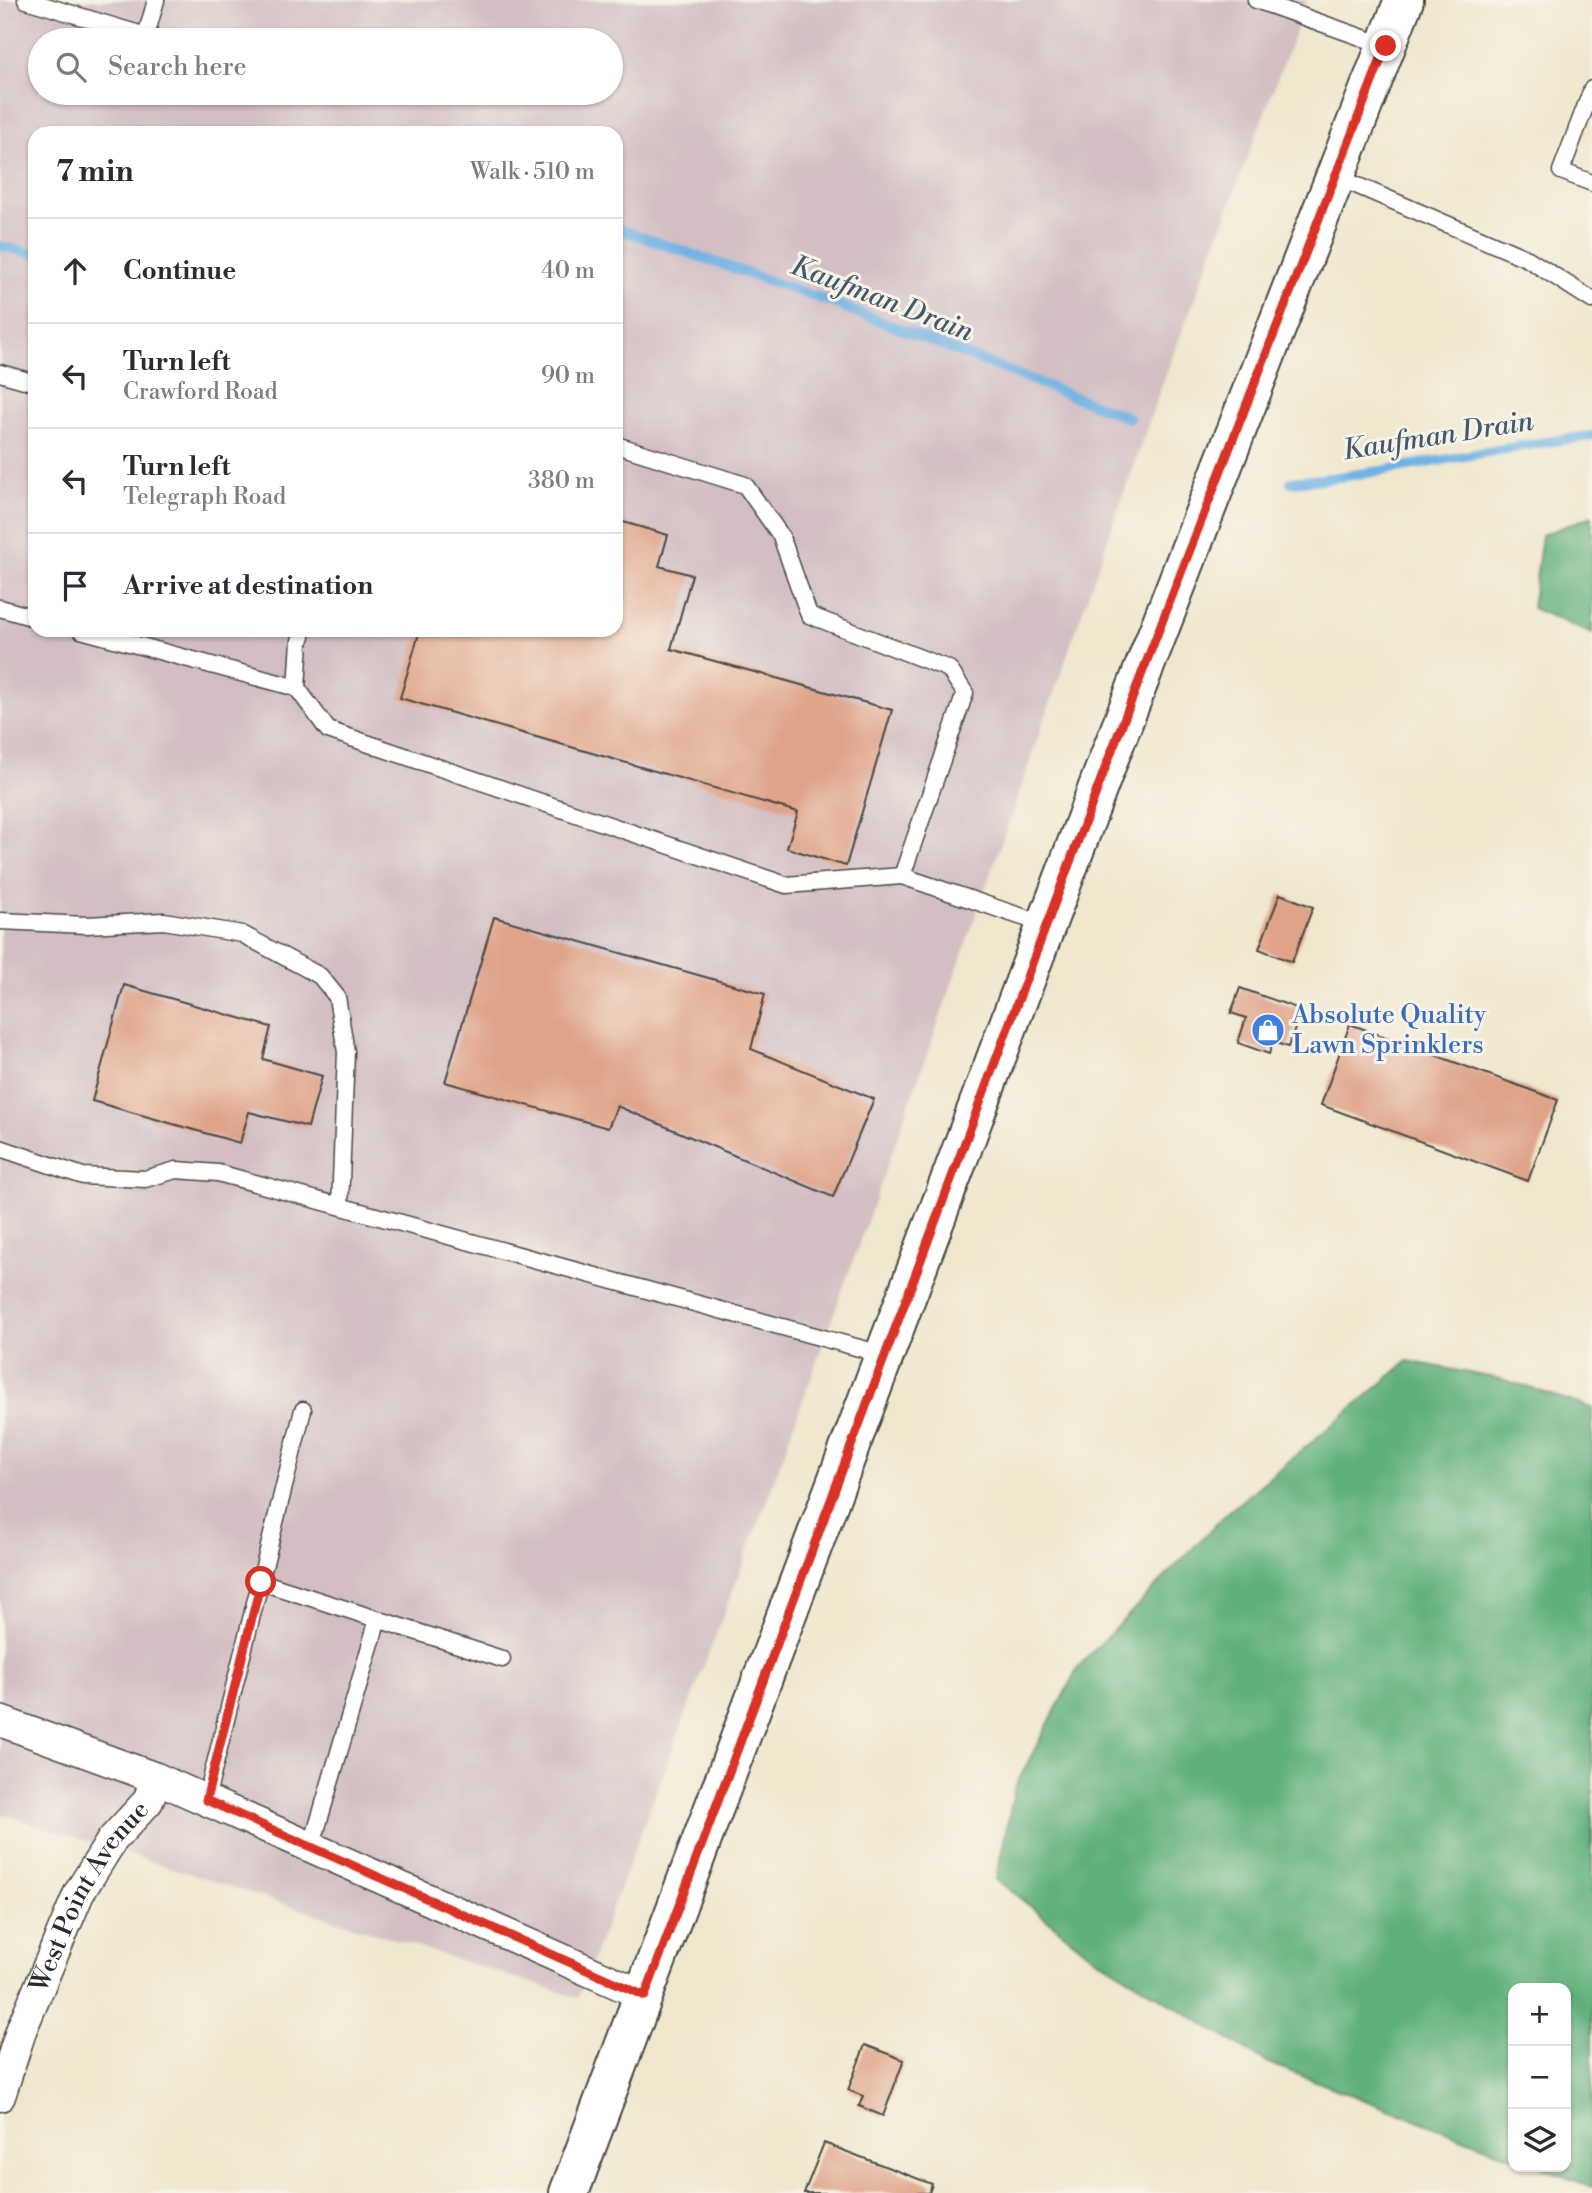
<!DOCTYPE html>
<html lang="en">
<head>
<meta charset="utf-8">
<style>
  :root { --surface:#fff; --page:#f7f7f7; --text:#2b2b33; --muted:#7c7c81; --line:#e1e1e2 }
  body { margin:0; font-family:"Libre Bodoni",serif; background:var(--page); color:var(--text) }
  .controls { position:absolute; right:21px; bottom:21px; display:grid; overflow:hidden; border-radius:14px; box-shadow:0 2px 5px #0004 }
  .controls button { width:63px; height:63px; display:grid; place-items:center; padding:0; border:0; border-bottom:2px solid var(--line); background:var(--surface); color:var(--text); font:35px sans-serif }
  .stop { position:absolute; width:21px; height:21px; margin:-16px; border:5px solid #d93025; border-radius:50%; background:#fff }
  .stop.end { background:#d93025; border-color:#fff; box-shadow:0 2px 7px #0008 }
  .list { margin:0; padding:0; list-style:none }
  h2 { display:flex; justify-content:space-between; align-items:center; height:91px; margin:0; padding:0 28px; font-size:30px }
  h2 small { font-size:23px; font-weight:400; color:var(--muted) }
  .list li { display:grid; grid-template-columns:46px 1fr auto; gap:21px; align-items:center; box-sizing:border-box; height:105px; padding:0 28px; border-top:2px solid var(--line) }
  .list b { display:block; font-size:26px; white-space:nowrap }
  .list p { margin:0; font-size:23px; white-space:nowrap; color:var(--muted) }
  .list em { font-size:23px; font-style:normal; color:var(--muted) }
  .icon { flex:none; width:38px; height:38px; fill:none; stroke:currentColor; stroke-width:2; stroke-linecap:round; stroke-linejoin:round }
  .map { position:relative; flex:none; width:1592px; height:2193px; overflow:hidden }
  .search { position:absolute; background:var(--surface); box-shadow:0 2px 5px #0004; left:28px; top:28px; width:595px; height:77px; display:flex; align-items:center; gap:18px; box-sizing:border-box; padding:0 24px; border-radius:38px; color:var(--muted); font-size:26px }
  .panel { position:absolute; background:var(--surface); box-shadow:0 2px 5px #0004; left:28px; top:126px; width:595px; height:511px; border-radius:21px }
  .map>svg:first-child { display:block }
</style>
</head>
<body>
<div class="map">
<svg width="1592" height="2193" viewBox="0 0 1592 2193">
  <rect width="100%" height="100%" fill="#f7f3e8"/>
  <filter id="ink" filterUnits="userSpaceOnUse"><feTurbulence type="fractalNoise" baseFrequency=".0143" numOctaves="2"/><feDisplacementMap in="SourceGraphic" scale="14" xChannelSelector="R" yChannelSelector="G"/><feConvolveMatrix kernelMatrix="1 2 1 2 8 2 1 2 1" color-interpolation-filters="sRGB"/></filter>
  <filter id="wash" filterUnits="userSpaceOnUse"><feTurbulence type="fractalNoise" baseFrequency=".00686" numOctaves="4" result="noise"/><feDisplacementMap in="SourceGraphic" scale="28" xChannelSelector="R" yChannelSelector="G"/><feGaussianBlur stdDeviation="1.57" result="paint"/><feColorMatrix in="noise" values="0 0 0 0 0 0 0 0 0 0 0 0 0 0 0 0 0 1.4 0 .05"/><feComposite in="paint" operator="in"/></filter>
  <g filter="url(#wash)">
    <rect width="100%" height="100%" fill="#f0e7ce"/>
    <!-- industrial -->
    <path fill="#d2bec3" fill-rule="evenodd" d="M0,0H1307L1159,393L935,1032L770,1492L578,1998L0,1813ZM40,40H611V93H40ZM35,133H616V630H35Z"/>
    <!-- forest -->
    <g fill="#60b07c" stroke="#466e54" stroke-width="2">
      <polygon points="1592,516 1592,634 1532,608 1542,535"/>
      <polygon points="1408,1361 1505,1380 1592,1408 1592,2187 1540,2167 1566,2167 1566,1988 1513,1988 1513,2157 1266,2062 1091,1955 996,1879 1015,1787 1078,1667 1226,1514"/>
    </g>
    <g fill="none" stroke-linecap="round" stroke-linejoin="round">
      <!-- stream -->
      <g stroke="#6eb1e4" stroke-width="10">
        <polyline points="616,228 828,301 1129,418"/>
        <polyline points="0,246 35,254"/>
        <path d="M1291,482C1392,474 1491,447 1592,436"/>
      </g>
    </g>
    <g id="blocks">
      <!-- building -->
      <g fill="#dfa388">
        <polygon points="616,520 668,535 659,566 692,575 671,649 892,710 846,866 787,848 798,812 400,698 420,630 616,630"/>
        <polygon points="1280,894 1313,907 1292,962 1259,949"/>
        <polygon points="494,917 765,994 751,1049 874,1099 833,1197 617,1106 608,1128 445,1082"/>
        <polygon points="124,985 271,1027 263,1059 322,1076 308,1127 249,1112 240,1143 92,1101"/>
        <polygon points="1240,988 1302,1010 1288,1047 1273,1042 1269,1054 1238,1043 1246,1018 1231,1013"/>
        <polygon points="1350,1024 1558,1100 1528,1181 1321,1105"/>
        <polygon points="865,2045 904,2060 883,2116 859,2106 863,2096 848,2090"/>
        <polygon points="824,2143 932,2184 929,2193 804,2193"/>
      </g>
    </g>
  </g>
  <g filter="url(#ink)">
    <use href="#blocks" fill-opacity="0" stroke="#494743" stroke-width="2"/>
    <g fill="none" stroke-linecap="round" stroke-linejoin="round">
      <defs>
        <g id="lane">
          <polyline points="26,0 146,36 156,0"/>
          <polyline points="1256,0 1386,46"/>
          <polyline points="1592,89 1561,171 1592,183"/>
          <polyline points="1335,176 1528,259 1592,300"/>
          <polyline points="0,373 35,383"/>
          <polyline points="616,445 745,485 781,536 809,615 949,669 965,693 902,876"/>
          <polyline points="0,608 35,618"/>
          <polyline points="81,630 297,688"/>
          <polyline points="304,630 300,641 297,688 328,730 786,885 902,876 1046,925"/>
          <polyline points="0,921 86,925 164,921 242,934 320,976 337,997 346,1052 340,1206"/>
          <polyline points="0,1148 83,1176 145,1179 176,1170 218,1173 885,1355"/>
          <polyline points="261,1582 502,1659"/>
          <polyline points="206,1800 303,1410"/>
          <polyline points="311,1848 378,1619"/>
        </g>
        <g id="street">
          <polyline points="0,1721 156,1778 645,1996"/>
          <path id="s1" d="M0,2096L22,2028L79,1893L112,1840L148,1801L156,1778"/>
        </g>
        <polyline id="primary" points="569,2193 1109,758 1404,0"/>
      </defs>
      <!-- lane casing -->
      <use href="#lane" stroke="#494743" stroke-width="19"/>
      <!-- street casing -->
      <use href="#street" stroke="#494743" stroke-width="33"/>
      <!-- primary casing -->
      <use href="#primary" stroke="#494743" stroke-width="42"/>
      <!-- lane -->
      <use href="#lane" stroke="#fff" stroke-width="16"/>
      <!-- street -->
      <use href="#street" stroke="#fff" stroke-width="30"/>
      <!-- primary -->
      <use href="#primary" stroke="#fff" stroke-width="38"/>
    </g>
  </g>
  <g fill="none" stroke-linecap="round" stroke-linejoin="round" filter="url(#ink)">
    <!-- route -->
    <polyline stroke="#d93025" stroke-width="9" points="261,1582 206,1800 645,1996 1109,758 1386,46"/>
  </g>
  <!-- icons -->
  <defs>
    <symbol id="shop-disc" viewBox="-11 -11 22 22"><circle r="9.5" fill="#3f7fe0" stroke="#f7f3e8"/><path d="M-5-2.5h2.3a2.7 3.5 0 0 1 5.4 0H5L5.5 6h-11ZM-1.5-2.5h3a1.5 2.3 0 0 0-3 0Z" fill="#fff"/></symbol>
  </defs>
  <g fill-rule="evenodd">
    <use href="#shop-disc" x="1249" y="1011" width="38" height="38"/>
  </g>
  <g text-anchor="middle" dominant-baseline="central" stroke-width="6" stroke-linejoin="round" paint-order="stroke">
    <!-- shop labels -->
    <g font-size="26" fill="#366cbe" stroke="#f7f3e8" text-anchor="start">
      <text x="1292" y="1015">Absolute Quality<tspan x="1292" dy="30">Lawn Sprinklers</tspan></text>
    </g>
    <!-- street labels -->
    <g font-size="26" fill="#2b2b2b" stroke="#f7f3e8">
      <text stroke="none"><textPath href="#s1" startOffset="220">West Point Avenue</textPath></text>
    </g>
    <!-- water labels -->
    <g font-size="28" font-style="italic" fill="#425a6c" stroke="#f7f3e8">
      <text transform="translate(882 299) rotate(21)">Kaufman Drain</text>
      <text transform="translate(1438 436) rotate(-9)">Kaufman Drain</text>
    </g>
  </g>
</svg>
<div class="controls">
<button>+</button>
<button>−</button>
<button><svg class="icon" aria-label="layers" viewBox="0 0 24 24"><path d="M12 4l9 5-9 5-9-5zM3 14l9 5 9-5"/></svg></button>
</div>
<div class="stop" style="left:261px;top:1582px"></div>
<div class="stop end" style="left:1386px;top:46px"></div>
<div class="search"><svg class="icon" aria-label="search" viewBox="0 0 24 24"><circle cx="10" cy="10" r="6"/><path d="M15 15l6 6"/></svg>Search here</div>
<section class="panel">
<h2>7 min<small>Walk · 510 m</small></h2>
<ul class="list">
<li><svg class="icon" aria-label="ahead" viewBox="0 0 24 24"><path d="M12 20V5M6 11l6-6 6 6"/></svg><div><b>Continue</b></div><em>40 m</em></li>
<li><svg class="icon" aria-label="left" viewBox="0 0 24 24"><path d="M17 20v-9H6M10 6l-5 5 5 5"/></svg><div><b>Turn left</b><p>Crawford Road</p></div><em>90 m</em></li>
<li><svg class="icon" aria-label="left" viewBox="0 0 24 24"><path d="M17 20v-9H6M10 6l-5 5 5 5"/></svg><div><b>Turn left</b><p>Telegraph Road</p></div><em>380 m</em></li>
<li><svg class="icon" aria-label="arrive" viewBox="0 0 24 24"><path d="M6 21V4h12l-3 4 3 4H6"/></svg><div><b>Arrive at destination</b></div></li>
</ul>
</section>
</div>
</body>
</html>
